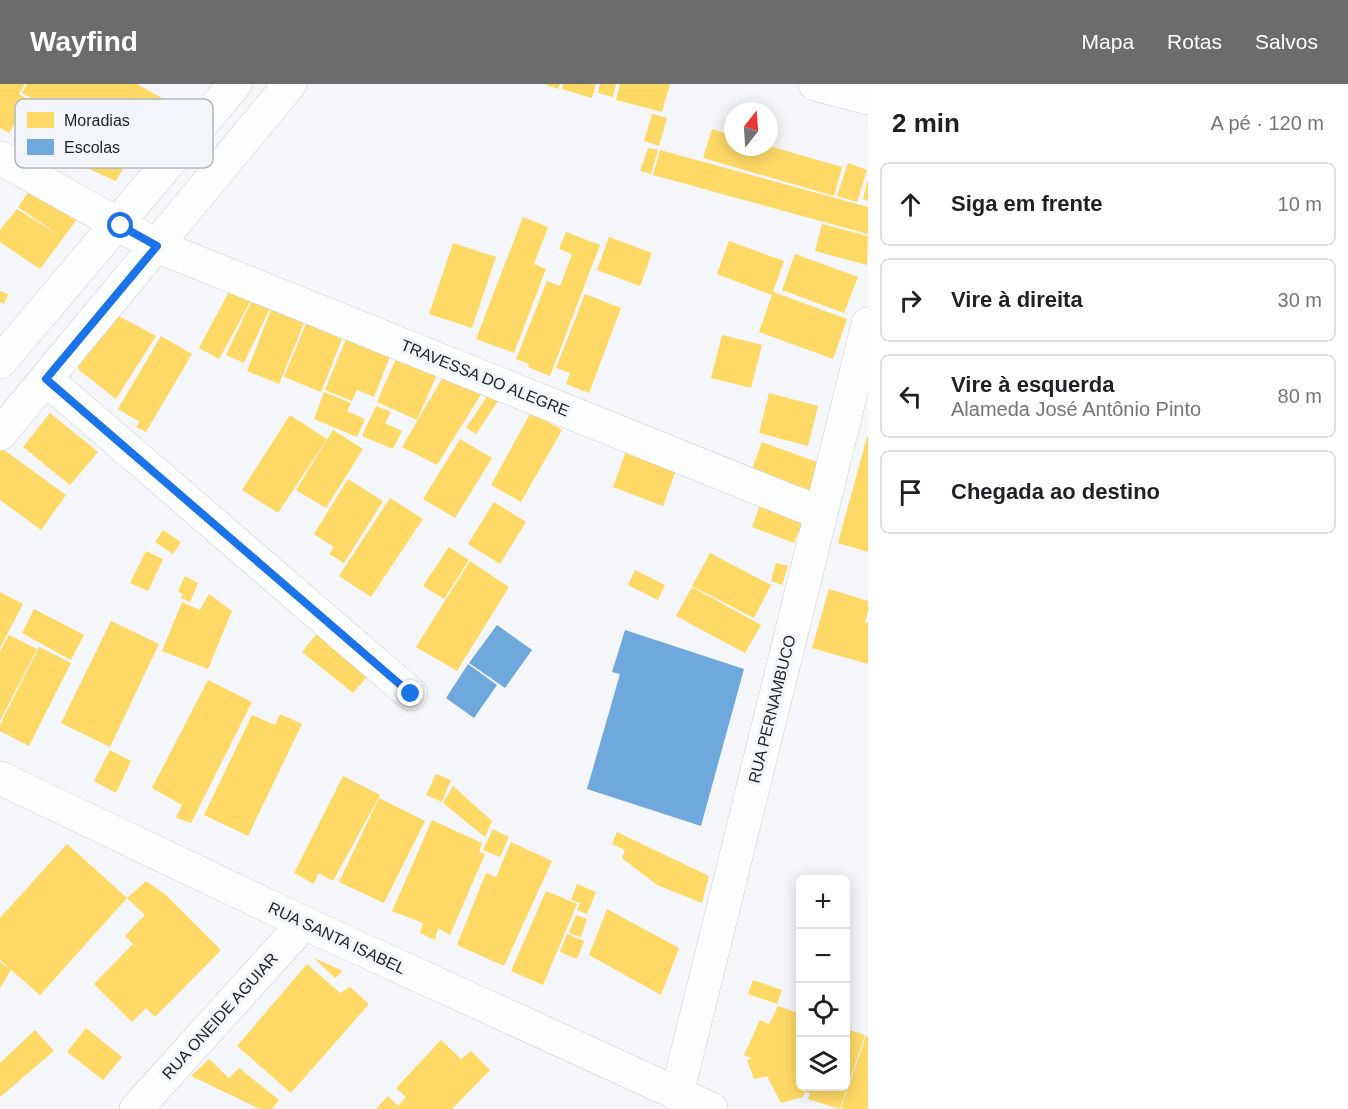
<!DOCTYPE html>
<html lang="pt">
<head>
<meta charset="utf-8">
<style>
  :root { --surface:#fff; --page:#f2f2f2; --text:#202124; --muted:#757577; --line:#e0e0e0; --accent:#6a6c6e }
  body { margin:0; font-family:Helvetica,sans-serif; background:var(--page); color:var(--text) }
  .controls { position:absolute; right:18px; bottom:18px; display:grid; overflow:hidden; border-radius:9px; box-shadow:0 3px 15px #0003 }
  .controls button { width:54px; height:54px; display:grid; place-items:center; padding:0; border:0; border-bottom:2px solid var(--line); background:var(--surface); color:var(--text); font:30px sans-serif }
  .compass { position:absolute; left:724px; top:18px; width:54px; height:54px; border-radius:50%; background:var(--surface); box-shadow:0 3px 15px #0003; rotate:17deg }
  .stop { position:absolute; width:18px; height:18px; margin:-14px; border:4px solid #1a73e8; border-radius:50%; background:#fff }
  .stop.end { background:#1a73e8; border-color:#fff; box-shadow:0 2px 6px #0008 }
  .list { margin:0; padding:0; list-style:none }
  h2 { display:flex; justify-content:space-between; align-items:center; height:78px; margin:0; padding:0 24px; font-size:26px }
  h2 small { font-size:20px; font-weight:400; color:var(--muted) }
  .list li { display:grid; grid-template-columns:39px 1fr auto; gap:18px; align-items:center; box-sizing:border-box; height:84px; margin:0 12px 12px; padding:0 12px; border:2px solid var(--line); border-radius:9px }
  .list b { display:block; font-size:22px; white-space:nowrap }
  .list p { margin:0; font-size:20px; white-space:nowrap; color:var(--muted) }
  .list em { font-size:20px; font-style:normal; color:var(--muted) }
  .icon { flex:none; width:33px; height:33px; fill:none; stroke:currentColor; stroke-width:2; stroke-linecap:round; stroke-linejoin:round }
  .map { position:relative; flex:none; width:868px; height:1025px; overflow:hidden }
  header { display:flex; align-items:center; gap:36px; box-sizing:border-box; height:84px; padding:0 30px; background:var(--accent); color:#fff }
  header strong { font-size:28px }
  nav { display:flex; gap:33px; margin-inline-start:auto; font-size:21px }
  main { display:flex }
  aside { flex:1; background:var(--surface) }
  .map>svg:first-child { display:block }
</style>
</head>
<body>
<header>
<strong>Wayfind</strong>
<nav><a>Mapa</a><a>Rotas</a><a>Salvos</a></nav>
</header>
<main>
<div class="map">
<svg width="868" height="1025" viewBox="0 0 868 1025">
  <rect width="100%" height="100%" fill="#f4f6f9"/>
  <!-- homes -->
  <g fill="#ffd966">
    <polygon points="0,0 25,0 19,10 29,16 9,49 0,44"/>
    <polygon points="27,0 137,0 167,17 134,73 22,9"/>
    <polygon points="544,0 560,0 558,5"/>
    <polygon points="563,0 596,0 592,14 562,5"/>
    <polygon points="600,0 616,0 613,13 598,9"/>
    <polygon points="620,0 670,0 662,28 616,16"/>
    <polygon points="33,20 76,43 56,81 13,57"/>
    <polygon points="652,30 667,34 659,62 644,57"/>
    <polygon points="712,45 733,52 733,63 769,62 842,83 834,112 703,74"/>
    <polygon points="82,47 127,77 116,97 66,75"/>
    <polygon points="648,64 658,66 651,90 640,87"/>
    <polygon points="660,66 868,123 868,150 653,91"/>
    <polygon points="848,79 867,86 857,118 837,112"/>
    <polygon points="867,98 868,98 868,117 863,115"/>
    <polygon points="35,99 81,130 40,185 0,158 0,146 17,125 60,152 18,123"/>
    <polygon points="523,133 548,143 534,180 546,185 514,269 476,255"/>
    <polygon points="822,140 868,152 867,181 815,167"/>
    <polygon points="566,148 600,161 550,292 528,283 529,280 516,275 547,197 560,202 572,170 559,165"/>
    <polygon points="609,153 652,169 640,202 597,186"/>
    <polygon points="729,157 784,177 773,208 847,235 833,275 759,248 772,211 717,190"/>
    <polygon points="453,159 496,173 472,244 429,230"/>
    <polygon points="795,170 858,193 844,229 782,206"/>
    <polygon points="233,200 254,211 219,275 199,264"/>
    <polygon points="257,206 275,214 244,279 226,271"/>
    <polygon points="0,207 8,210 4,220 0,218"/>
    <polygon points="585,210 621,224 589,309 566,300 570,289 556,284"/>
    <polygon points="273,221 306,234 279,300 247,287"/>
    <polygon points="113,229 156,252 116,315 79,286 76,275"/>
    <polygon points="306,240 342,255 321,308 284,293"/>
    <polygon points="722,251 762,261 751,304 711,294"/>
    <polygon points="161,252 192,270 146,348 136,343 140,338 118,325"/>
    <polygon points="346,255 390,273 374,313 357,306 352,317 325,306"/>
    <polygon points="399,268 439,286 417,336 377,318"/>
    <polygon points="443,293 465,304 469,297 484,306 437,381 402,363"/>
    <polygon points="324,308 351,319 347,327 365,335 357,353 314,335"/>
    <polygon points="769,309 818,322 808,362 759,349"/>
    <polygon points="488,311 498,317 476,350 466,344"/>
    <polygon points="376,322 391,328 385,339 402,347 393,365 362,352"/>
    <polygon points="531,328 562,346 521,418 491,401"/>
    <polygon points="50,329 98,368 70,401 23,363"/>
    <polygon points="290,331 327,355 278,429 242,406"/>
    <polygon points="333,346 363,365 326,424 296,406"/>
    <polygon points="867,353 868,353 868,468 838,459"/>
    <polygon points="460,355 492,374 455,434 423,415"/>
    <polygon points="762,358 825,381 815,408 752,385"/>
    <polygon points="628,362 678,381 663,422 613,403"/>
    <polygon points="0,363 66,411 41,446 0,416"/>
    <polygon points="348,395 383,417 344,479 329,470 334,463 314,450"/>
    <polygon points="390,414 423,435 371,513 339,492"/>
    <polygon points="762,416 805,432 794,459 752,443"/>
    <polygon points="494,418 526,438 500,480 468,460"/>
    <polygon points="163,446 181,458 173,470 155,458"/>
    <polygon points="449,463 469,476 444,515 423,502"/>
    <polygon points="146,467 163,475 148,507 130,499"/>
    <polygon points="710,469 771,501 754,534 692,502"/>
    <polygon points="470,477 509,503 457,587 416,563"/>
    <polygon points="776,479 788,482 782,501 771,497"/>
    <polygon points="635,486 665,501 658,516 628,501"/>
    <polygon points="185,492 198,499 190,518 181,514 183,510 178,507"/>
    <polygon points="692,503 761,541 745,569 676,532"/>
    <polygon points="829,505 868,517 868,527 865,538 868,539 868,580 812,564"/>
    <polygon points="0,508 23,520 0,564"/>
    <polygon points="209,510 232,527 208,585 162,567 182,518 200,526"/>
    <polygon points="34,525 84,551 71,576 22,549"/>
    <polygon points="111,537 159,560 110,663 61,639"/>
    <polygon points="323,542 375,584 353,609 302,568"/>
    <polygon points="9,551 37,565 0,637 0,567"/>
    <polygon points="39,563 71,579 29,662 0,647 0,641"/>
    <polygon points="208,596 252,618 191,739 176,734 182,721 152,704"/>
    <polygon points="280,630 302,640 248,752 204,731 252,631 275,641"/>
    <polygon points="110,666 131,677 116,709 94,697"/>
    <polygon points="436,690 451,696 442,718 426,711"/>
    <polygon points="343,692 380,711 333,797 318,789 314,800 294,789"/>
    <polygon points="453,702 492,737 485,753 443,719"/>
    <polygon points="379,714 425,737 384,819 339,798"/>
    <polygon points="432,736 482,759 479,768 485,770 450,851 438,844 435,856 420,849 423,839 392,827"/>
    <polygon points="493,745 509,753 500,773 483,766"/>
    <polygon points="617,748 709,792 702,819 657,801 622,774 625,766 612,760"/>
    <polygon points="511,758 552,777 504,882 457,861 486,789 496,793"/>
    <polygon points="67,760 127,814 40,911 11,886 0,904 0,878 11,886 0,876 0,834"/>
    <polygon points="146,797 166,811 221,866 155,933 146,924 132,938 94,900 133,860 125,852 145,831 127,814"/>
    <polygon points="577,800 596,808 587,830 577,826 580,819 571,816"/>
    <polygon points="546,807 577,820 543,901 511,887"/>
    <polygon points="607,825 679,864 661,911 589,871"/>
    <polygon points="576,831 587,835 581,853 569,849"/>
    <polygon points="567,850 584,857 577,875 560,868"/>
    <polygon points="314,874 343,887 335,894"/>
    <polygon points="307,880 340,909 350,903 369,920 291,1009 237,962"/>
    <polygon points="753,896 782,906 777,920 748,910"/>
    <polygon points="778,922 800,930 800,1002 846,1002 846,945 865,951 840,1025 808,1015 810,1009 805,1008 803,1013 781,1019 767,992 754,995 747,976 752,974 744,971 760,936 769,940"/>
    <polygon points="86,944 122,973 103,996 67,968"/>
    <polygon points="35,946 54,967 0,1013 0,979"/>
    <polygon points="866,952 868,953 868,1025 844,1025 841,1024"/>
    <polygon points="441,956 461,975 471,967 490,986 452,1025 376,1025 388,1012 398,1022 406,1013 396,1004"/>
    <polygon points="209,975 229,994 239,984 279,1016 272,1025 260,1025 191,992"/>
  </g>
  <!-- schools -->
  <g fill="#6fa8dc">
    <polygon points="497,541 532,566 505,604 469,579"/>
    <polygon points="625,546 744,585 701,742 587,705 620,590 612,588"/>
    <polygon points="468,580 497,601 474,634 446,614"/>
  </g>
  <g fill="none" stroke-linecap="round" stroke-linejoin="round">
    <defs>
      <g id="minor">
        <polyline points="815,0 868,14"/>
        <polyline points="0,74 157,162 820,429"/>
        <polyline points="0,278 235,0"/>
        <polyline points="46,295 411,610"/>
        <polyline points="0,350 290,0"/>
        <polyline points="0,694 304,839 711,1025"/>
        <polyline points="677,1010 868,240"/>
        <polyline points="136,1025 304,839"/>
      </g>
    </defs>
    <!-- minor casing -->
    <use href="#minor" stroke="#cdced0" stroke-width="34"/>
    <!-- minor -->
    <use href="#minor" stroke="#fdfefe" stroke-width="33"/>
  </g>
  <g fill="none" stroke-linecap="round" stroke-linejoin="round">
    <!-- route -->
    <polyline stroke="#1a73e8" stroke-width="8" points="121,142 157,162 46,295 411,610"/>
  </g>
  <g text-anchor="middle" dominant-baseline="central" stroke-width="6" stroke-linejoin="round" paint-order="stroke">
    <!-- street labels -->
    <g font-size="16" fill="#1f2123" stroke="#f2f6fb">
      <text transform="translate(485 294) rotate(22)">TRAVESSA DO ALEGRE</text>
      <text transform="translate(772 625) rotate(-76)">RUA PERNAMBUCO</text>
      <text transform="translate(337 854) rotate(25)">RUA SANTA ISABEL</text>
      <text transform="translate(220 932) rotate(-48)">RUA ONEIDE AGUIAR</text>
    </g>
  </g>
  <!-- legend -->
  <rect x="15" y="15" width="198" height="69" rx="9" fill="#f2f6fb" stroke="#b3b6ba" stroke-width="1.5"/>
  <rect x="27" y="28" width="27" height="16" fill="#ffd966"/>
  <rect x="27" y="55" width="27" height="16" fill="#6fa8dc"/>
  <g font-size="16" fill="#1f2123">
    <text x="64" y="42">Moradias</text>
    <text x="64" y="69">Escolas</text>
  </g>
</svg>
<div class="controls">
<button>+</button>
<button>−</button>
<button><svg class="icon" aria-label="locate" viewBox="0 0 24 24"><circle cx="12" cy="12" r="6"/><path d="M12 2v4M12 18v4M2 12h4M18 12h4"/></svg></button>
<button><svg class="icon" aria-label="layers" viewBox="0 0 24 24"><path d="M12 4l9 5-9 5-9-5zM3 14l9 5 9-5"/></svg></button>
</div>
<svg class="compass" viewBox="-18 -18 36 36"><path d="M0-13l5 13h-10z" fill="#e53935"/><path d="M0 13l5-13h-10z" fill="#757577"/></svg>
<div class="stop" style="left:121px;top:142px"></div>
<div class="stop end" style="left:411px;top:610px"></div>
</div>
<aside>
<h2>2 min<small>A pé · 120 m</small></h2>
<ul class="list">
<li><svg class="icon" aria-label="ahead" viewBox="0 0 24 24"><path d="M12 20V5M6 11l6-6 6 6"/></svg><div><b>Siga em frente</b></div><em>10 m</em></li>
<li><svg class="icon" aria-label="right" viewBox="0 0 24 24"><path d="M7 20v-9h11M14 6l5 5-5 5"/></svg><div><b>Vire à direita</b></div><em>30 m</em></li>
<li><svg class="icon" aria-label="left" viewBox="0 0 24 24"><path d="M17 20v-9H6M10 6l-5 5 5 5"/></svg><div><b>Vire à esquerda</b><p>Alameda José Antônio Pinto</p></div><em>80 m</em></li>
<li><svg class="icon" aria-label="arrive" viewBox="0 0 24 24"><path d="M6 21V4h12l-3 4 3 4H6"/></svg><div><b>Chegada ao destino</b></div></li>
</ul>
</aside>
</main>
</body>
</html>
